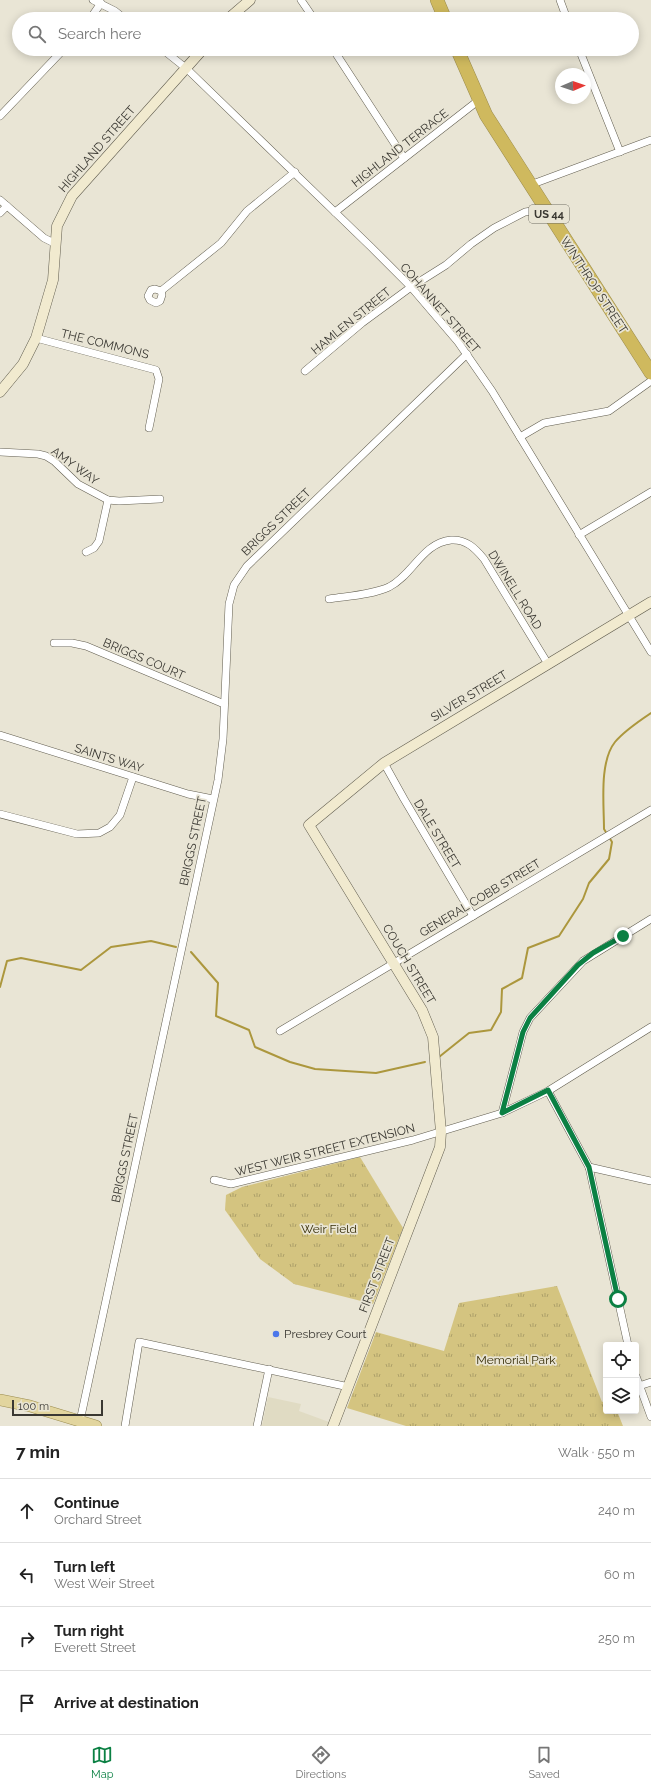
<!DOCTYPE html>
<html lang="en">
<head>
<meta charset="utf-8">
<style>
  :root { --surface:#fff; --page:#f6f6f6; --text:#222; --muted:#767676; --line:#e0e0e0; --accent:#0b8043 }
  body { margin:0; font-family:Raleway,sans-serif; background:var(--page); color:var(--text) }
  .controls { position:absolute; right:12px; bottom:12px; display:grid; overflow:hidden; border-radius:4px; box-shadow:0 2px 10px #0003 }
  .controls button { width:36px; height:36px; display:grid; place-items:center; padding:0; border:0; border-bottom:1px solid var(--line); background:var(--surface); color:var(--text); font:20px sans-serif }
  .compass { position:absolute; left:555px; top:68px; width:36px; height:36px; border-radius:50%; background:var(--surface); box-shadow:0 2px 10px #0003; rotate:88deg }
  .scale { position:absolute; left:12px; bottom:10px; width:91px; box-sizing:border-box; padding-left:4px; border:2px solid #3a3832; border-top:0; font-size:11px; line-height:14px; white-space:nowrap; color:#3a3832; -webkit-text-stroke:3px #e9e5d5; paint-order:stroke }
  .stop { position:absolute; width:12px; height:12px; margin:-9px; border:3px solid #0b8043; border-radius:50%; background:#fff }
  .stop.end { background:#0b8043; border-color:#fff; box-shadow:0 1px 4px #0008 }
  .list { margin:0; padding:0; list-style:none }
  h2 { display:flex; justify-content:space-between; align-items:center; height:52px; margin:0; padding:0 16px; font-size:17px }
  h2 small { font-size:13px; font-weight:400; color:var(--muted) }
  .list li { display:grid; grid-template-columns:26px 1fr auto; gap:12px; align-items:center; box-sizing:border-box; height:64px; padding:0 16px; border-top:1px solid var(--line) }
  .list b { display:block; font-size:15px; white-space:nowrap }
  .list p { margin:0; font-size:13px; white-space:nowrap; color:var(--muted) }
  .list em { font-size:13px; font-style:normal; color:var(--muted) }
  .icon { flex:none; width:22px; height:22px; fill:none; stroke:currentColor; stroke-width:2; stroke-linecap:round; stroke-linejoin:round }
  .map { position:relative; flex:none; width:651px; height:1426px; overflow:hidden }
  .search { position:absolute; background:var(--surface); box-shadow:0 2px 10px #0003; left:12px; right:12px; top:12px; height:44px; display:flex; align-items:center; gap:10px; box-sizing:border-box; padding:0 14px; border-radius:22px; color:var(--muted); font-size:15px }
  .sheet { height:308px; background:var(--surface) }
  nav { display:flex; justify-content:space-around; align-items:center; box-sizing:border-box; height:56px; border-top:1px solid var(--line); background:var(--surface); font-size:11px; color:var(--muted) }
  nav a { display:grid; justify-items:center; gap:2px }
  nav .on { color:var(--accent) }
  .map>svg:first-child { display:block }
</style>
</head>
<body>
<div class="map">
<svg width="651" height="1426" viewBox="0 0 651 1426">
  <defs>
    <pattern id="park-tufts" width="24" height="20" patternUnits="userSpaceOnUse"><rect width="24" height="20" fill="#d4c480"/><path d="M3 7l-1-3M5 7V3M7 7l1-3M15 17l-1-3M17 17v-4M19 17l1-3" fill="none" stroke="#ada069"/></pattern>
  </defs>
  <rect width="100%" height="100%" fill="#e9e5d5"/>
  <!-- built -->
  <polygon fill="#e0dbc3" points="268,1397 301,1404 299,1411 329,1422 328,1426 262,1426"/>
  <!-- park -->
  <g fill="url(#park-tufts)">
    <polygon points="360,1157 403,1228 373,1304 294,1284 260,1259 225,1210 226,1195 242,1187"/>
    <polygon points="557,1286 602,1402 606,1400 606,1411 617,1411 623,1426 406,1426 347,1408 376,1332 444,1351 459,1303"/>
  </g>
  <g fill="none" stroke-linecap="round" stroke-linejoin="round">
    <!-- stream -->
    <g stroke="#ac973d" stroke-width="2">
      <path d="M607,834L604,829C604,804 599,762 615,742C624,731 639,721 651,713"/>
      <polyline points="191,952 218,983 216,1016 249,1030 255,1047 290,1062 315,1069 376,1073 425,1062"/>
      <polyline points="0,987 7,961 21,958 81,970 111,947 151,941 176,947"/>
      <polyline points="439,1057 469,1033 491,1030 501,1012 502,989 522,978 528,948 559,936 583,899 589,883 609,859 612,842 609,837"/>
    </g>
    <defs>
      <g id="street">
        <polyline points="93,0 115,11 125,19"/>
        <polyline points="301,0 314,19"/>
        <polyline points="560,0 567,19"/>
        <polyline points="90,19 101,3"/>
        <polyline points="162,49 187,69 371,247 411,287 458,342 492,391 651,652"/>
        <polyline points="333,49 404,158"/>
        <polyline points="579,49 620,152"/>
        <polyline points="0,116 64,49"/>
        <polyline points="530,185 651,140"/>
        <polyline points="0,200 44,238 56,244"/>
        <polyline points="335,212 479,100"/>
        <polyline points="0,213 7,206"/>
        <polyline points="161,291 162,295 160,301 156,303 150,300 148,296 151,290 155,289 161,291 221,243 247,211 295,172"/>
        <polyline points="36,338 156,370 159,379 149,428"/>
        <polyline points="305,371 362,323 411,287 446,265 471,244 494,228 525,212 545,209"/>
        <polyline points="520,437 544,423 609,411 651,381"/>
        <polyline points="0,452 38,454 46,456 54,461 78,484 108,500 119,501 160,499"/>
        <polyline points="579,535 651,492"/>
        <polyline points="86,552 94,548 99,541 108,500"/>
        <path d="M329,599C348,596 371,595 389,587C413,575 422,543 451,540C466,539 475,548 484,559L548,664"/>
        <polyline points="54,643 72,643 86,646 224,704"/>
        <polyline points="0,735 188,794 213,799"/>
        <polyline points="384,763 404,799 473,916"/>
        <polyline points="0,814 77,834 99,833 110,827 120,815 133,777"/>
        <polyline points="280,1031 651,810"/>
        <polyline points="548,1091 589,1167 628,1345"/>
        <polyline points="502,1113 523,1032 530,1018 583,961 651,919"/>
        <polyline points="589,1167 651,1181"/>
        <polyline points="214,1180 231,1184 413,1140 502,1113 548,1091 651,1027"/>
        <polyline points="636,1376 651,1417"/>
        <polyline points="639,1386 651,1382"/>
        <polyline points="80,1421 218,780 223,739 229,604 234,585 247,566 467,354"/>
        <polyline points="125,1426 139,1342 349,1387"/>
        <polyline points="257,1426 269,1369"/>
      </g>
      <g id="secondary">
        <polyline points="228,19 250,0"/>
        <polyline points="0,392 23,364 36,338 53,280 57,226 72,196 203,49"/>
        <polyline points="333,1426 440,1147 441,1132 433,1037 422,1010 309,825 384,763 651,602"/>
      </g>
      <polyline id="primary" points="0,1400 30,1406 96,1426"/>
      <g id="highway">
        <polyline points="437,0 445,19"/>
        <polyline points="457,49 486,115 651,373"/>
      </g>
    </defs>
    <!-- street casing -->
    <use href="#street" stroke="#625e50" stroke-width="8"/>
    <!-- secondary casing -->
    <use href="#secondary" stroke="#625e50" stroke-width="11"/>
    <!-- primary casing -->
    <use href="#primary" stroke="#9b8c4f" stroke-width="12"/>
    <!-- highway casing -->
    <use href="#highway" stroke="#9b8c4f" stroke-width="14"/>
    <!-- street -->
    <use href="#street" stroke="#fff" stroke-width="7"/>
    <!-- secondary -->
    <use href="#secondary" stroke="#f1eacf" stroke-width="10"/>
    <!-- primary -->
    <use href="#primary" stroke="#e2d59e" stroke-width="11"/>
    <!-- highway -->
    <use href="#highway" stroke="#cfb95e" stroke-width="13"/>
  </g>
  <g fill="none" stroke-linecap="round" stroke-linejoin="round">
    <!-- route -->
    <polyline stroke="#0b8043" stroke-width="5" points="618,1299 589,1167 548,1090 502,1113 523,1032 530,1018 578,965 593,953 623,936"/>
  </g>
  <!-- markers -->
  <circle fill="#4c77ea" stroke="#e9e5d5" stroke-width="1.5" cx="276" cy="1334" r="4"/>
  <g text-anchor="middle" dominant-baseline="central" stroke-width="3.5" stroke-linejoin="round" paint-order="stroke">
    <!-- shield labels -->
    <rect fill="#e9e5d5" stroke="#6e6c63" stroke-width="1" x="529" y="205" width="40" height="18" rx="3"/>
    <g font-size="11" font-weight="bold" fill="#3a3832">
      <text x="549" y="214">US 44</text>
    </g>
    <!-- street labels -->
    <g font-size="12" fill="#3a3832" stroke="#e9e5d5">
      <text transform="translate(400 148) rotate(-38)">HIGHLAND TERRACE</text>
      <text transform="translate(97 149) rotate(-49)">HIGHLAND STREET</text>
      <text transform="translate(594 285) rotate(57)">WINTHROP STREET</text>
      <text transform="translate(440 308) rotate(49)">COHANNET STREET</text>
      <text transform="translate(351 321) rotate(-39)">HAMLEN STREET</text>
      <text transform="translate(105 344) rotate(14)">THE COMMONS</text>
      <text transform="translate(75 466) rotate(36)">AMY WAY</text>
      <text transform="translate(276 522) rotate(-44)">BRIGGS STREET</text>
      <text transform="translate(515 590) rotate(58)">DWINELL ROAD</text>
      <text transform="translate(144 659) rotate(23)">BRIGGS COURT</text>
      <text transform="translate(469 696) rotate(-31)">SILVER STREET</text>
      <text transform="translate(109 758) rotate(17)">SAINTS WAY</text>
      <text transform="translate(437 834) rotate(59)">DALE STREET</text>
      <text transform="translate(193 841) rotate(-78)">BRIGGS STREET</text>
      <text transform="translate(480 898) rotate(-31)">GENERAL COBB STREET</text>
      <text transform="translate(409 964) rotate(59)">COUCH STREET</text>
      <text transform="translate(325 1150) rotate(-14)">WEST WEIR STREET EXTENSION</text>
      <text transform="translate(125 1158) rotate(-78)">BRIGGS STREET</text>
      <text transform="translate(377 1275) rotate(-69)">FIRST STREET</text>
    </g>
    <!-- park labels -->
    <g font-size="12" fill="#352c04" stroke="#e9e5d5">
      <text x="329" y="1229">Weir Field</text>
      <text x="516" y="1360">Memorial Park</text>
    </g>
    <!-- poi labels -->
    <g font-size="12" fill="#3a3832" stroke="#e9e5d5" text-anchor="start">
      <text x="284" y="1334">Presbrey Court</text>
    </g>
  </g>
</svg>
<div class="controls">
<button><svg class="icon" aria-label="locate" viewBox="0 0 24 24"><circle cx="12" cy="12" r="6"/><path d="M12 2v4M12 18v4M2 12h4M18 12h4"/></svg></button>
<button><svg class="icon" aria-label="layers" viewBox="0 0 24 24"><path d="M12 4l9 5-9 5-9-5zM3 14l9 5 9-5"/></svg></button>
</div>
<svg class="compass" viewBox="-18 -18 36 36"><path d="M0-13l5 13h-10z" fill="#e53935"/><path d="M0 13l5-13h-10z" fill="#767676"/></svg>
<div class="scale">100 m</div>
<div class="stop" style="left:618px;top:1299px"></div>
<div class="stop end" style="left:623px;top:936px"></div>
<div class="search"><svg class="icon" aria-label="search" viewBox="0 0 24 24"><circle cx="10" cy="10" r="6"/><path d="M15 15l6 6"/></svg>Search here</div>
</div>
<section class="sheet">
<h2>7 min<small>Walk · 550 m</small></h2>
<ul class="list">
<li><svg class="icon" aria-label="ahead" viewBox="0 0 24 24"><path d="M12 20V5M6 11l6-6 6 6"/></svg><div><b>Continue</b><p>Orchard Street</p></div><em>240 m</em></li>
<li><svg class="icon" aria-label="left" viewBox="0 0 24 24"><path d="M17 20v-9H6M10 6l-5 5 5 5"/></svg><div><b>Turn left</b><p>West Weir Street</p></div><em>60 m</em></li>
<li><svg class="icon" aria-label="right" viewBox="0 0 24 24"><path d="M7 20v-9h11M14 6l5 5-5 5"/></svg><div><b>Turn right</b><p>Everett Street</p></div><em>250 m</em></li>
<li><svg class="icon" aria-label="arrive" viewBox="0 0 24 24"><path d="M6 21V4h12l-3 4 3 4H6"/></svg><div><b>Arrive at destination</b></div></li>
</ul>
</section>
<nav>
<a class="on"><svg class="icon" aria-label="map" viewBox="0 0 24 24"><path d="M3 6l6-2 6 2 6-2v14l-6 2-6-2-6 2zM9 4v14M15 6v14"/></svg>Map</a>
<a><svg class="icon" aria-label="directions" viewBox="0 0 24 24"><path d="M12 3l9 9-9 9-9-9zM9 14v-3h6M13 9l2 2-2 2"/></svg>Directions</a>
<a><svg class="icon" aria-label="saved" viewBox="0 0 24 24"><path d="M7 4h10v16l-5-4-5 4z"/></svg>Saved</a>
</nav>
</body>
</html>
